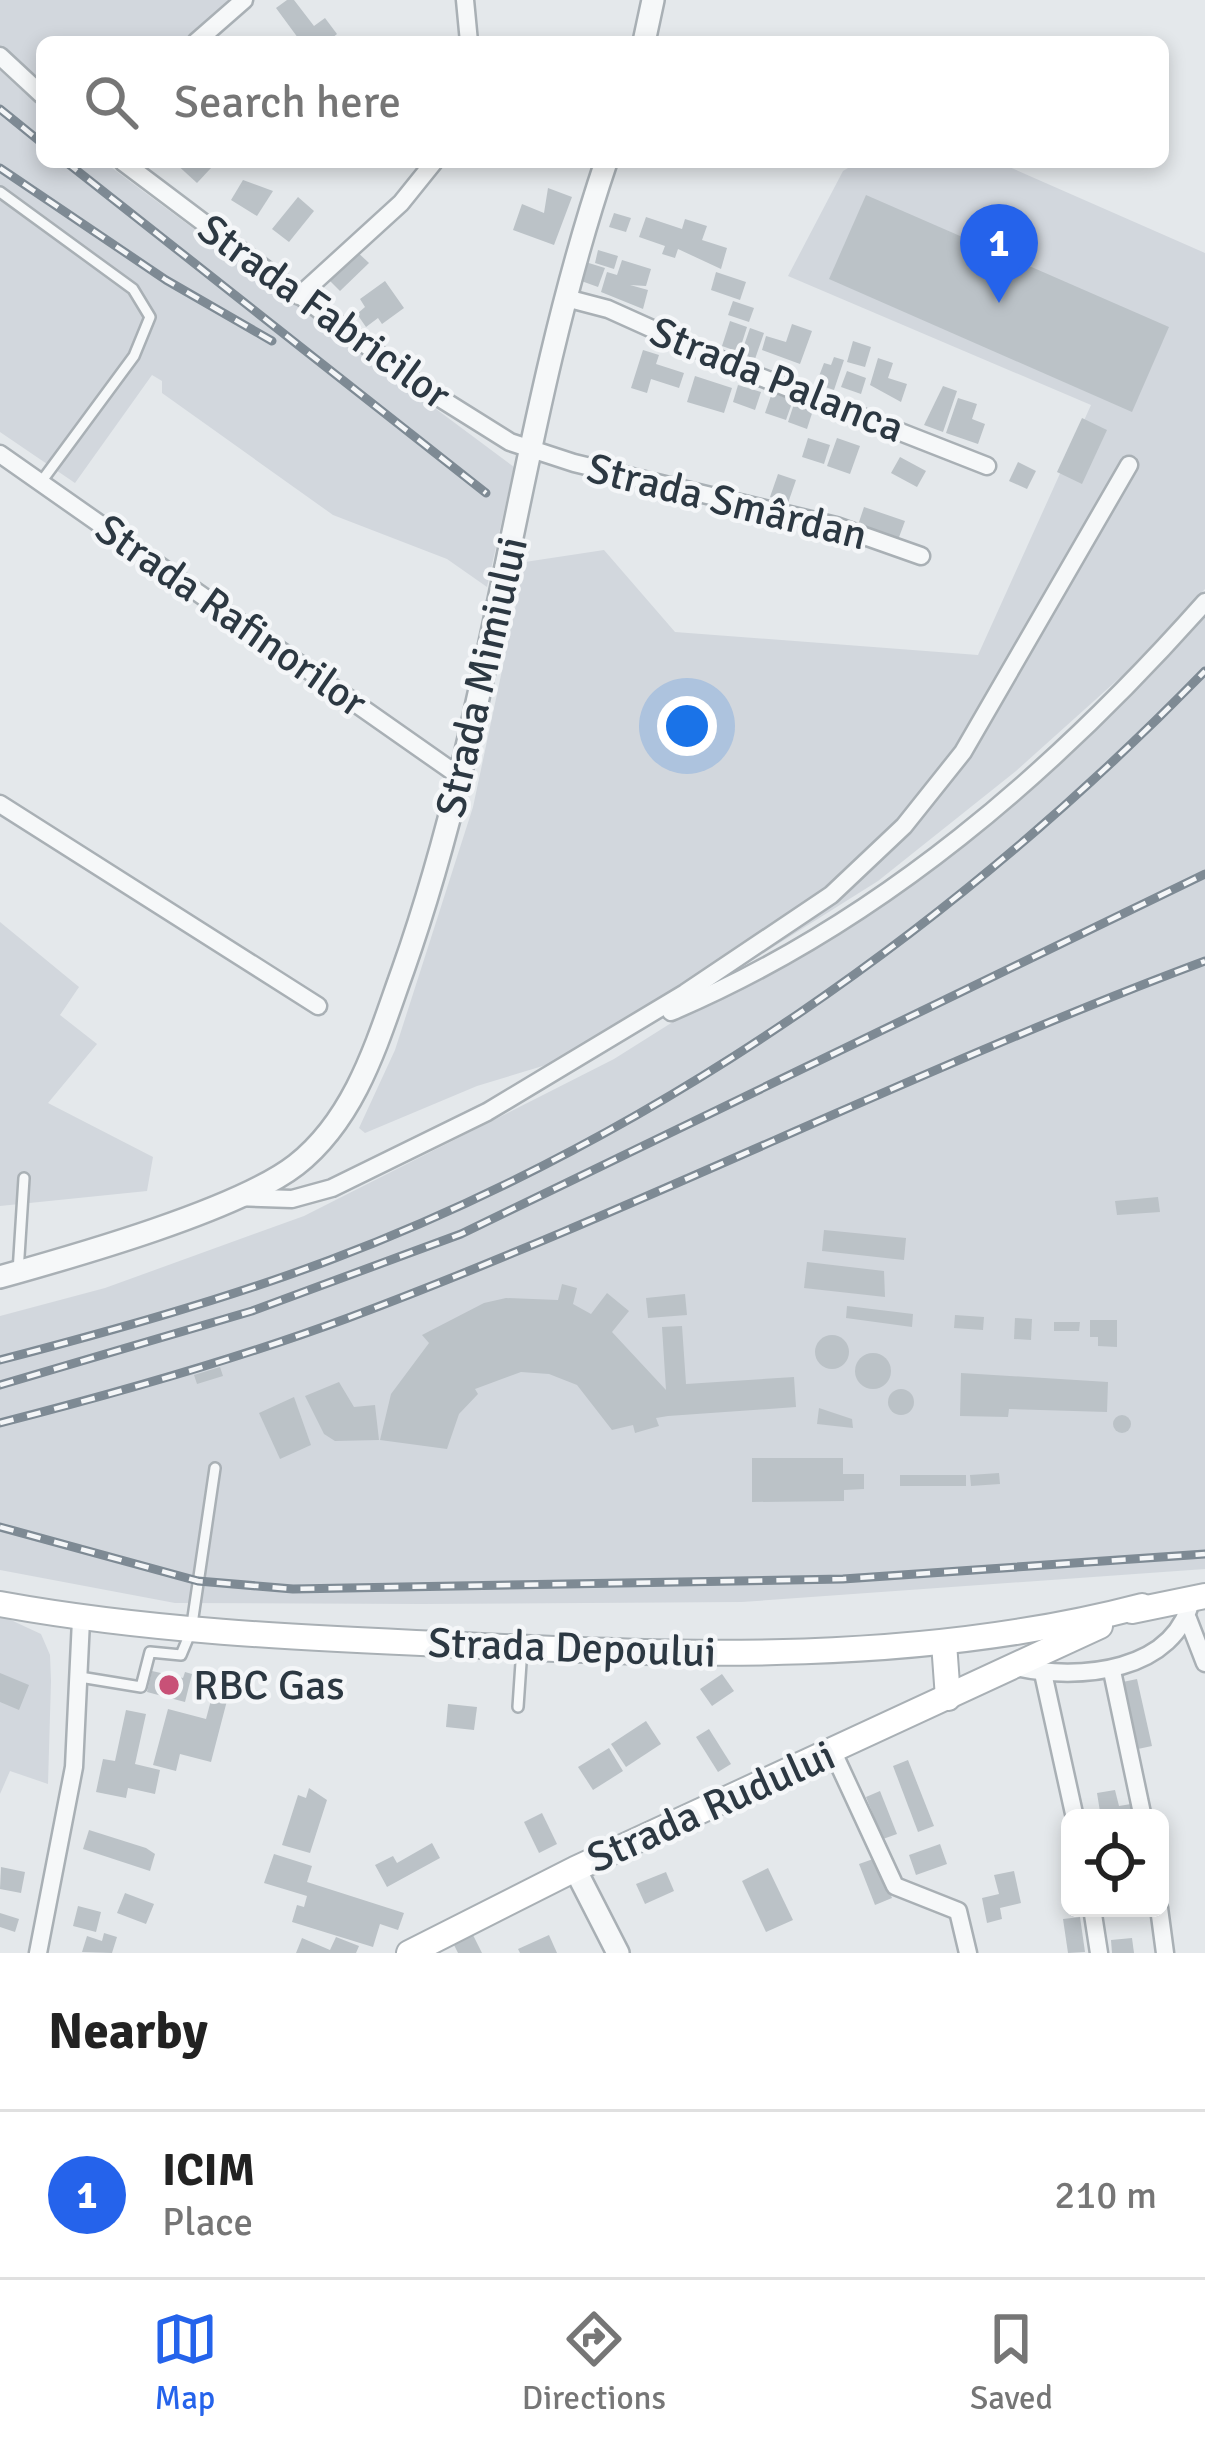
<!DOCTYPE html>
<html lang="en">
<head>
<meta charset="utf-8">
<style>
  :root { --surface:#fff; --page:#f2f2f2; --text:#222; --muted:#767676; --line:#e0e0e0; --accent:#2563eb }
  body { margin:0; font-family:Signika,sans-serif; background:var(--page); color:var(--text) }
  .controls { position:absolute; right:36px; bottom:36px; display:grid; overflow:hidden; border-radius:18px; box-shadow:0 6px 18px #0003 }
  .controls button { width:108px; height:108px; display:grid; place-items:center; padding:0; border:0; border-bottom:3px solid var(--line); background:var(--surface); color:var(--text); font:60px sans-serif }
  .you { position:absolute; left:687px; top:726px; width:42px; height:42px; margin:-30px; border:9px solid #fff; border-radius:50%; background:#1a73e8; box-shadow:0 0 0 18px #1a73e833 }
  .badge { display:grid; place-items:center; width:78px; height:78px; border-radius:50%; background:var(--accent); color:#fff; font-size:39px; font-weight:700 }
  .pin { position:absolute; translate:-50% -99px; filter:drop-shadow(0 3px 6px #0008) }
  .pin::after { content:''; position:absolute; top:63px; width:42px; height:36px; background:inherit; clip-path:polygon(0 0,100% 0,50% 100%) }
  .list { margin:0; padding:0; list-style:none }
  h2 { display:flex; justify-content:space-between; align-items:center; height:156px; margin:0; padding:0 48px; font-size:51px }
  h2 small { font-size:39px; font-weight:400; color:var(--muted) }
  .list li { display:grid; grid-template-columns:78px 1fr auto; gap:36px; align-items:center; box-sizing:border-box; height:168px; padding:0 48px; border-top:3px solid var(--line) }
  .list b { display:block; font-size:45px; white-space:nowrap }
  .list p { margin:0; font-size:39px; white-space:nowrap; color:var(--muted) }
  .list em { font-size:39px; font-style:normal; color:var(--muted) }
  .icon { flex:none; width:66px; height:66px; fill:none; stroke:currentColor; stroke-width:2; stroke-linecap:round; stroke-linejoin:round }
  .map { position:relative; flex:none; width:1205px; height:1953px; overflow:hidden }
  .search { position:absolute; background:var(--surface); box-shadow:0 6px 18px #0003; left:36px; right:36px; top:36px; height:132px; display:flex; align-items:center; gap:30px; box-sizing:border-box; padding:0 42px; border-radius:18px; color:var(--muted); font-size:45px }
  .sheet { height:324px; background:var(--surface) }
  nav { display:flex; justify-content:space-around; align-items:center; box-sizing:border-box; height:168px; border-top:3px solid var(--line); background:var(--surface); font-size:33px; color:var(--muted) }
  nav a { display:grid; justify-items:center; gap:6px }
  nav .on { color:var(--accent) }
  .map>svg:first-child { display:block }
</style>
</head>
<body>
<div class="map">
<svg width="1205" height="1953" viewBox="0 0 1205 1953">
  <rect width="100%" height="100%" fill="#e4e8eb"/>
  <!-- built -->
  <g fill="#d2d7dd">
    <polygon points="0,0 229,0 183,42 42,42 42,162 104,162 514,467 487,587 447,559 333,515 162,393 162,381 152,375 75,483 0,432"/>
    <polygon points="858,162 998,162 1205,253 1205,589 1124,674 1016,771 878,881 622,1042 477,1086 365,1133 359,1128 395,1050 473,807 525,562 604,550 675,632 978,655 1091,405 788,276 843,171"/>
    <polygon points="1205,606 1205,1569 742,1602 422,1604 175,1603 0,1570 0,1316 105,1288 304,1216 614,1059 884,889 1056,757"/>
    <polygon points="0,922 79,987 60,1015 97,1044 48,1103 153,1157 147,1191 0,1206"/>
    <polygon points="0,1615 41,1634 50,1655 51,1681 48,1784 10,1771 0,1794"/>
  </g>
  <!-- building -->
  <g fill="#bbc2c7">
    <polygon points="287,0 294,0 314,26 325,18 337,34 327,42 301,42 276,8"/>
    <polygon points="174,162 204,162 211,168 197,183"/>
    <polygon points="243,180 273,191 257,216 231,200"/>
    <polygon points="548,188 572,197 554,245 513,230 522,204 544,213"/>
    <polygon points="866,195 1169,327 1132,412 829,279"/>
    <polygon points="298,197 314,211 289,242 272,229"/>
    <polygon points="614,213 631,218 626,232 609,227"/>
    <polygon points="646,217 682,229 685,219 707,226 702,240 727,248 721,269 678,249 675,258 662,254 665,246 639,237"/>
    <polygon points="354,249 369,263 340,291 325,276"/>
    <polygon points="598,250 618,256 614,269 595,263"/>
    <polygon points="579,260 605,268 598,287 573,278"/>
    <polygon points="622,260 651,269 646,286 630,285 648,290 643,309 601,292 607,272 617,275"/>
    <polygon points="716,272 746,282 740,300 711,290"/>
    <polygon points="385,281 404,308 382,324 378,318 366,327 357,314 365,307 360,299"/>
    <polygon points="733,301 754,308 749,322 728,315"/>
    <polygon points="730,321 747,327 739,352 722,346"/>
    <polygon points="792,324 812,331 800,364 762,350 766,336 786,342"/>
    <polygon points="750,328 764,333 755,359 741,354"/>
    <polygon points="853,341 871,347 865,367 847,362"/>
    <polygon points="643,350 659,355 656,364 684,373 679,388 651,379 647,393 631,388"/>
    <polygon points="834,357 844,360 834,390 816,384 824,363 831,365"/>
    <polygon points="878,358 893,363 888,378 907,384 901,402 870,385"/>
    <polygon points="847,371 866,378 861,394 841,387"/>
    <polygon points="695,376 732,388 724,413 687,402"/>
    <polygon points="738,385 761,392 755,410 733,402"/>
    <polygon points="943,386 957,391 943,432 924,425"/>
    <polygon points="772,393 793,400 786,420 765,413"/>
    <polygon points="796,398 815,404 807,429 788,422"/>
    <polygon points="958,398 977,404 972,419 985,424 978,444 946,433"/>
    <polygon points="1082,418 1107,430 1082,484 1057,472"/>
    <polygon points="808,438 830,445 824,464 802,457"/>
    <polygon points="837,438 860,446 850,474 827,466"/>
    <polygon points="900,457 926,471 917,487 891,473"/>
    <polygon points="1018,462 1036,471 1027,489 1009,481"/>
    <polygon points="778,474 796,480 788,503 770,497"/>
    <polygon points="864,507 905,521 898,540 858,525"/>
    <polygon points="1158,1197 1160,1212 1117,1215 1115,1201"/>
    <polygon points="824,1230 906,1238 904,1260 822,1251"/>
    <polygon points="807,1262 884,1271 885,1297 804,1288"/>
    <polygon points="562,1284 577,1288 573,1304 591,1314 607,1293 629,1311 612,1332 666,1390 662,1327 682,1326 686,1384 794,1377 796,1407 668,1416 656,1418 659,1426 635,1433 633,1425 612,1430 577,1385 549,1374 521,1372 475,1389 478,1394 459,1414 447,1449 380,1440 391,1394 429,1343 422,1335 484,1303 506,1298 558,1300"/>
    <polygon points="685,1294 687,1315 648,1318 646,1298"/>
    <polygon points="847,1306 913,1314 912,1327 846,1318"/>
    <polygon points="955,1315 984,1317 983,1330 954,1328"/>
    <polygon points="1015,1318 1032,1319 1031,1340 1014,1339"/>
    <polygon points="1090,1320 1117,1320 1117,1347 1098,1346 1098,1337 1090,1337"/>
    <polygon points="1054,1322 1080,1322 1079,1331 1054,1331"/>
    <circle cx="832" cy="1352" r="17"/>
    <circle cx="873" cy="1371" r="18"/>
    <polygon points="220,1367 223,1376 197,1384 194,1375"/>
    <polygon points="961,1373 1108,1382 1107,1412 1009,1409 1008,1417 960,1416"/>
    <polygon points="339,1382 354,1407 375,1405 379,1440 335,1441 324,1434 305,1396"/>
    <circle cx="901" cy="1402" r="13"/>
    <polygon points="294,1397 311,1445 280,1459 259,1413"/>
    <polygon points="819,1408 852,1419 853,1428 817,1424"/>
    <circle cx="1122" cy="1424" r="9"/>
    <polygon points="752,1458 843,1458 843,1474 864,1474 864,1489 844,1490 844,1501 752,1502"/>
    <polygon points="999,1473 1000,1484 971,1486 970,1475"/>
    <rect x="900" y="1475" width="66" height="11"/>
    <polygon points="152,1671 183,1678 185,1672 192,1674 185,1702 147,1692"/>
    <polygon points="0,1673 29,1685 19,1710 0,1702"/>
    <polygon points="722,1674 734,1691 712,1706 700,1689"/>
    <polygon points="1137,1679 1152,1746 1133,1750 1118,1683"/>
    <polygon points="214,1689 229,1693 211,1762 180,1754 176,1771 153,1765 168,1709 206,1719"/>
    <polygon points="448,1704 477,1707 474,1730 446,1727"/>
    <polygon points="126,1710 146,1714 135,1764 160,1770 155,1794 128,1788 126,1798 96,1792 103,1759 115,1761"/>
    <polygon points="646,1721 661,1744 626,1767 611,1744"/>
    <polygon points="709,1729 731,1764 718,1772 696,1737"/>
    <polygon points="609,1748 623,1771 593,1790 578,1767"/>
    <polygon points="908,1760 934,1826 918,1832 893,1766"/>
    <polygon points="309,1788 327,1800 310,1853 282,1845 298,1795 306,1798"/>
    <polygon points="1115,1790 1119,1806 1131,1804 1134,1818 1101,1818 1097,1793"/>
    <polygon points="880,1791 897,1834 883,1839 866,1797"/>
    <polygon points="542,1813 557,1844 539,1853 524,1822"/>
    <polygon points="89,1830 146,1848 155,1854 150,1871 83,1849"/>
    <polygon points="432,1843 440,1858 387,1887 375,1865 393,1856 397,1863"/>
    <polygon points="940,1844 947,1864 916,1875 909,1855"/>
    <polygon points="274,1854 312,1866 307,1882 404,1913 398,1930 380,1924 373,1947 292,1922 297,1905 304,1907 307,1896 264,1883"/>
    <polygon points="876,1858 892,1898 875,1905 859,1864"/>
    <polygon points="1,1867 25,1872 21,1893 0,1889"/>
    <polygon points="768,1868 793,1920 766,1932 742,1881"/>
    <polygon points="1014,1871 1021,1903 1000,1908 1002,1919 987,1923 982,1898 999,1894 994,1875"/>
    <polygon points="666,1872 674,1891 645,1904 636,1884"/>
    <polygon points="125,1893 154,1904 146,1924 117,1913"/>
    <polygon points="78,1906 101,1912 96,1932 73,1926"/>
    <polygon points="0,1913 19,1919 15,1932 0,1927"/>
    <polygon points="1080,1917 1085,1952 1068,1953 1063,1919"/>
    <polygon points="104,1933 117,1937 112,1953 82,1952 87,1936 102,1941"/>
    <polygon points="472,1933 482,1953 458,1953 453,1943"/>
    <polygon points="549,1935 557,1953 520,1953 518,1949"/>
    <polygon points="336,1937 359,1946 356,1953 296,1953 302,1938 330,1950"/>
    <polygon points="1132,1938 1134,1953 1112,1953 1111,1940"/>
  </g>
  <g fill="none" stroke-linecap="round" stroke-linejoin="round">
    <defs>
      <g id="service">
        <polyline points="0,192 133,289 150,317 134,356 41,482"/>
        <polyline points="18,1272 24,1178"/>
        <polyline points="80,1677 141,1687 150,1652 181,1655 191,1631 215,1468"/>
        <polyline points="518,1707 522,1648"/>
      </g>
      <g id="minor">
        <polyline points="465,0 469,42"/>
        <polyline points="196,42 244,0"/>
        <polyline points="0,56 42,95"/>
        <polyline points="123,162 419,385 510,442 574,463 836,526 921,556"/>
        <polyline points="299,296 401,203 434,162"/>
        <polyline points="566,298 608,309 750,373 987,466"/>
        <polyline points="0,454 462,778"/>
        <polyline points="0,804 318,1006"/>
        <path d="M671,1012C880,923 1055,771 1205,602"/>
        <polyline points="236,1197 292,1199 332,1188 487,1112 685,993 831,895 904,826 963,752 1129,465"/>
        <polyline points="1188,1619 1205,1663"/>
        <path d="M1016,1667C1078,1681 1177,1673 1192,1596"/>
        <polyline points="1112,1671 1143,1818"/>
        <polyline points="1043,1673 1075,1818"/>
        <polyline points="833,1752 895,1886 958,1911 968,1953"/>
        <polyline points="1092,1908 1099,1953"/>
        <polyline points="1159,1908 1165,1953"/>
        <polyline points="38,1953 74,1767 81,1620"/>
      </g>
      <g id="tertiary">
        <polyline points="644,42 653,0"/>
        <path d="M0,1277C75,1256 238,1210 296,1165C357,1117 378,1039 403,970C496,707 517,426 606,162"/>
        <polyline points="575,1869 618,1953"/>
      </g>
      <g id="secondary">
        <path d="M0,1604C154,1632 307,1638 463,1645C690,1656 920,1664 1142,1606"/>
        <polyline points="1132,1611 1205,1596"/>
        <polyline points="944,1643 948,1698"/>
        <polyline points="409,1953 575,1869 1100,1626"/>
      </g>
    </defs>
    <!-- service casing -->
    <use href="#service" stroke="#a9b0b5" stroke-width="14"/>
    <!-- minor casing -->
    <use href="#minor" stroke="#a9b0b5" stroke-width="21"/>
    <!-- tertiary casing -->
    <use href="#tertiary" stroke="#a9b0b5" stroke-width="26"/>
    <!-- secondary casing -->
    <use href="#secondary" stroke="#a9b0b5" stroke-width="28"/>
    <!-- service -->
    <use href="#service" stroke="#f6f8f9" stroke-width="9"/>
    <!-- minor -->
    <use href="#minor" stroke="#f6f8f9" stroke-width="16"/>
    <!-- tertiary -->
    <use href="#tertiary" stroke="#f6f8f9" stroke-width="21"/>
    <!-- secondary -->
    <use href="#secondary" stroke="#fff" stroke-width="24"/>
    <defs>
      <g id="rail">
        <polyline points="0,109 42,143"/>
        <polyline points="66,162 486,493"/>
        <polyline points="0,168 166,280 272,341"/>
        <path d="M0,1360C111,1331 223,1300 330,1260C659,1136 961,922 1205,671"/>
        <polyline points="0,1385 252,1311 461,1234 1205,874"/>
        <path d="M0,1423C117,1393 235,1360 348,1318C638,1210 915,1069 1205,961"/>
        <polyline points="0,1527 198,1581 293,1589 843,1579 1205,1554"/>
      </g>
    </defs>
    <!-- rail casing -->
    <use href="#rail" stroke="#7e8a94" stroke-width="9"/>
    <!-- rail -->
    <use href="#rail" stroke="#f4f6f8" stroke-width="4.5" stroke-dasharray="14" stroke-linecap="butt"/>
  </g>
  <!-- markers -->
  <circle fill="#c85177" stroke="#f4f6f8" stroke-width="4.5" cx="169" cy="1685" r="12"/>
  <g text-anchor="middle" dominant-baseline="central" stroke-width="9" stroke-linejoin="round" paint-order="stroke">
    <!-- street labels -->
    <g font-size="42" fill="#2c3842" stroke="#f4f6f8">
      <text transform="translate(324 312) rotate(36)">Strada Fabricilor</text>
      <text transform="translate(777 380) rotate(22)">Strada Palanca</text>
      <text transform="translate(727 502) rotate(14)">Strada Smârdan</text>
      <text transform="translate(231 616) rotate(35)">Strada Rafinorilor</text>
      <text transform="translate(482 677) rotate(-77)">Strada Mimiului</text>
      <text transform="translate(572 1648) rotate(2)">Strada Depoului</text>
      <text transform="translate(711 1807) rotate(-24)">Strada Rudului</text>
    </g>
    <!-- poi labels -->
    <g font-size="42" fill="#2c3842" stroke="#f4f6f8" text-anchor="start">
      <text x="193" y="1685">RBC Gas</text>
    </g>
  </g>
</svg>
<div class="controls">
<button><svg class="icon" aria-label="locate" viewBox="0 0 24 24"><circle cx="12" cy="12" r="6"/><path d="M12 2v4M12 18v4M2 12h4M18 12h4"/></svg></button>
</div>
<div class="you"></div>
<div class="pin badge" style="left:999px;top:303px">1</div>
<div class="search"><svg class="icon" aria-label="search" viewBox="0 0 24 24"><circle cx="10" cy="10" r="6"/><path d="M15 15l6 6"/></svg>Search here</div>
</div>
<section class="sheet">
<h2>Nearby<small></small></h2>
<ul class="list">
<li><span class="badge">1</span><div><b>ICIM</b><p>Place</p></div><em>210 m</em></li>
</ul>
</section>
<nav>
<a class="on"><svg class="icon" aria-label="map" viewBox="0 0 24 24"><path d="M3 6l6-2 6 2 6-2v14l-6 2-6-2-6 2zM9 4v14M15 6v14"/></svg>Map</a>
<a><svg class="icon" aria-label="directions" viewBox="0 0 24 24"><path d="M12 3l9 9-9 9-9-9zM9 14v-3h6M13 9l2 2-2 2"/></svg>Directions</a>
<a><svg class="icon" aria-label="saved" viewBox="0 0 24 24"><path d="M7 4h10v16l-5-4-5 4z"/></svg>Saved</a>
</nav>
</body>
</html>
